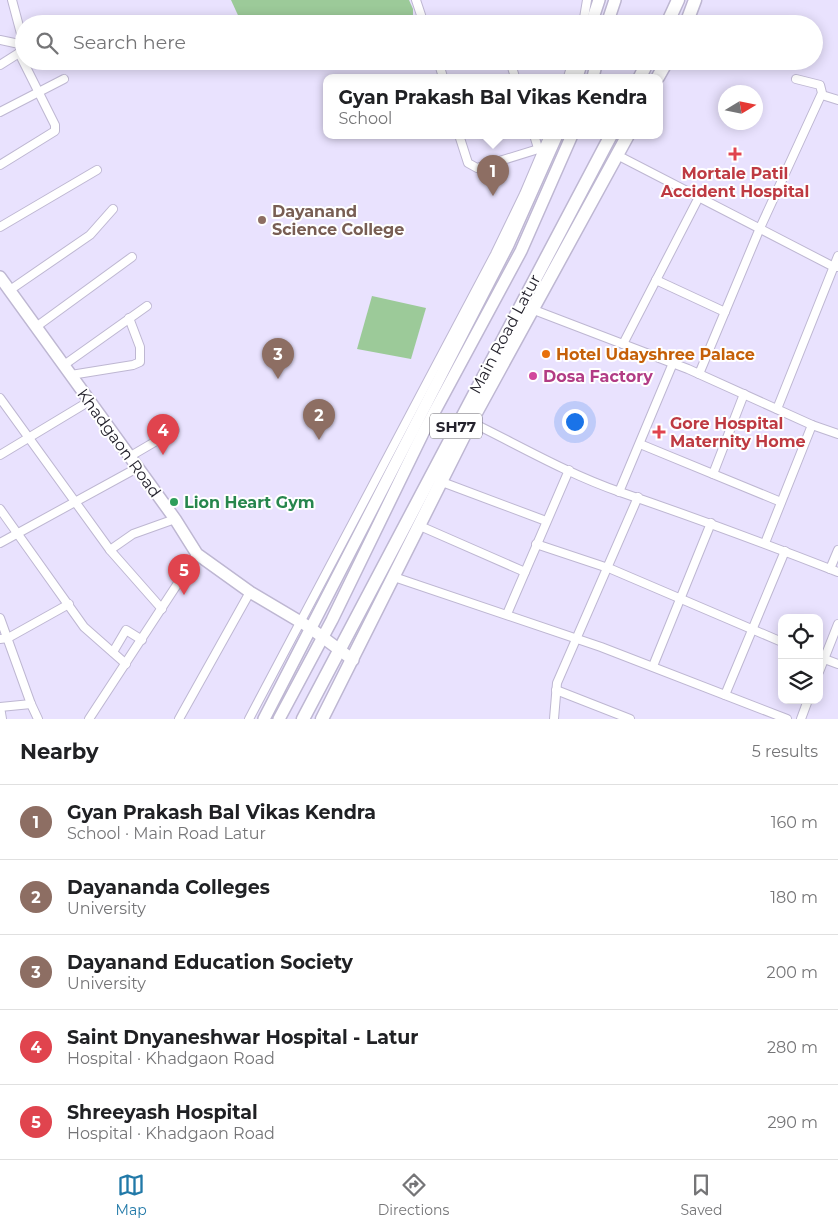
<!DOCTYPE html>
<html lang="en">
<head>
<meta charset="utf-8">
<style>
  :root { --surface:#fff; --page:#f6f6f6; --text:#202124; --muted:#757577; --line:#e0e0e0; --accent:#2179a8 }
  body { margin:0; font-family:Montserrat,sans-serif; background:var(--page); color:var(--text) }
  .controls { position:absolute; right:15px; bottom:15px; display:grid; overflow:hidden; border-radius:10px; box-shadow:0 2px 12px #0003 }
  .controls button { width:45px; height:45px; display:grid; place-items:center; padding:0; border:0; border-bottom:1px solid var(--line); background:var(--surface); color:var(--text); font:25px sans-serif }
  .compass { position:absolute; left:718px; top:85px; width:45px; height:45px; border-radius:50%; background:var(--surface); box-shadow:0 2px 12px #0003; rotate:80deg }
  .you { position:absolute; left:574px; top:421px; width:18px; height:18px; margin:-12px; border:4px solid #fff; border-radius:50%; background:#1a73e8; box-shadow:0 0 0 8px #1a73e833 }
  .badge { display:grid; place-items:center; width:32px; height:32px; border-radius:50%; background:var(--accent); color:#fff; font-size:16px; font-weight:700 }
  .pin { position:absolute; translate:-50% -41px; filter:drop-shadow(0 1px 2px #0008) }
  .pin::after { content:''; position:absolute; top:26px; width:18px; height:15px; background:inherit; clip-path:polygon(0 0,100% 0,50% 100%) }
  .popup { position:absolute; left:323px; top:74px; width:340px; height:65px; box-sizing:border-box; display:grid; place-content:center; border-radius:10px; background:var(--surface); filter:drop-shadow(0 1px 4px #0005); font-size:16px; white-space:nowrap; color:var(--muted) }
  .popup b { font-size:19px; color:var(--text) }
  .popup::after { content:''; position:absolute; left:50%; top:100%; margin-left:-10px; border:10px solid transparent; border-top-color:var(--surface) }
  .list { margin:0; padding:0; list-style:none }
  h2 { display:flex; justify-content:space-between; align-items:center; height:65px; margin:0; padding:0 20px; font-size:21px }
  h2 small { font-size:16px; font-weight:400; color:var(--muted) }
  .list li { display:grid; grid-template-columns:32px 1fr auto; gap:15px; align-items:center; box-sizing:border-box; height:75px; padding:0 20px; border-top:1px solid var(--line) }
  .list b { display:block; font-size:19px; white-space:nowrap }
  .list p { margin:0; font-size:16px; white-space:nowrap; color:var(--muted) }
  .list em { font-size:16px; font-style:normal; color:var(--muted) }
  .icon { flex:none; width:28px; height:28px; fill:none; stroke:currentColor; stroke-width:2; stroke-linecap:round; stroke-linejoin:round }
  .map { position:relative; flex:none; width:838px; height:719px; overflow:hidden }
  .search { position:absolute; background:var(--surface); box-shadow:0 2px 12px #0003; left:15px; right:15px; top:15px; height:55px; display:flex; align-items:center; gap:12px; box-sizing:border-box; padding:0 18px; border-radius:28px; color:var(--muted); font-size:19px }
  .sheet { height:440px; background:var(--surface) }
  nav { display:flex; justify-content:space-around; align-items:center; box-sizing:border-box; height:70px; border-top:1px solid var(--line); background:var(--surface); font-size:14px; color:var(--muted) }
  nav a { display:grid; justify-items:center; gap:2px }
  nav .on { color:var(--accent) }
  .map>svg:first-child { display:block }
</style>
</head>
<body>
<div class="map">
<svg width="838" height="719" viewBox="0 0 838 719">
  <rect width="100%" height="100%" fill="#e9e2fe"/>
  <!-- green -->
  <g fill="#9cca99">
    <polygon points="231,0 409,0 413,9 413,24 242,24"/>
    <polygon points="372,296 426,308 411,359 357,349"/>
  </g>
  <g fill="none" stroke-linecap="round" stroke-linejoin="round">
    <defs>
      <g id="street">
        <polyline points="12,0 24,45"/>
        <polyline points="416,0 424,24"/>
        <polyline points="583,24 587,0"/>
        <polyline points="0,40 24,45 19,53 0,65"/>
        <polyline points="438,61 443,77"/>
        <polyline points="510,61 515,77"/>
        <polyline points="568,77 573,61"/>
        <polyline points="822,95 838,100"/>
        <polyline points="0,112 64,79"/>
        <polyline points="459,135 468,163 477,168 548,146"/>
        <polyline points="534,135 538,148"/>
        <polyline points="617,155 834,267 838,267"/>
        <polyline points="0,165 55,131 55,125 19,53"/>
        <polyline points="0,227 97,170"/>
        <polyline points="656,280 725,312"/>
        <polyline points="10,290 90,235 113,209"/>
        <polyline points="534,310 688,369 812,425 838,434"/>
        <polyline points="36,327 132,257"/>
        <polyline points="623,344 699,197"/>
        <polyline points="64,365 147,306"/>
        <polyline points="699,374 760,228 822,93 820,85 796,79"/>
        <polyline points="71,375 133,365 140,362 140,347 129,318"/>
        <polyline points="0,398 110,550 162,609"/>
        <polyline points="777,409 838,256"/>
        <path d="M471,422C520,446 568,474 620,492C693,517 766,544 838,572"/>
        <polyline points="640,444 781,502"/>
        <polyline points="0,455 88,402"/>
        <polyline points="129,457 175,430"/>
        <polyline points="713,474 744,394"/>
        <polyline points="442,482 546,521"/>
        <polyline points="619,492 673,363"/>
        <polyline points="0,509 84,627 126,664"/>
        <polyline points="420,526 525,572"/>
        <polyline points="0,543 137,468"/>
        <polyline points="765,543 812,425"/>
        <polyline points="536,544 611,569 782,642"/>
        <polyline points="110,550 133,534 175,519"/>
        <polyline points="830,569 838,550"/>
        <polyline points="394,577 601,647 787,719"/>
        <polyline points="507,614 569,470"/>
        <polyline points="0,618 31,704 38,719"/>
        <polyline points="0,639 8,638 69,604"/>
        <polyline points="113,652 126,630 142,640"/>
        <polyline points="819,657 838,664"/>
        <polyline points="653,666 711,523"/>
        <polyline points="819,672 838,624"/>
        <polyline points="556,690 630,719"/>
        <polyline points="725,695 785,551"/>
        <polyline points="0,707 31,704"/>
        <polyline points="0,707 2,719"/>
        <polyline points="89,719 197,554"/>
        <polyline points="179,719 250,592"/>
        <polyline points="249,719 495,254 524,194 549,135"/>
        <polyline points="554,719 557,683 638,497"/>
        <polyline points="801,719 808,700"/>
      </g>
      <g id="secondary">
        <polyline points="591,24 599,0"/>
        <polyline points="607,24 615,0"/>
        <polyline points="577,77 582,61"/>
        <polyline points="593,77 597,61"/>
        <polyline points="0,277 175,519 197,554 250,592 309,627 353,660"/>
        <polyline points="264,719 508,245 557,135"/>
        <polyline points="279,719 332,620 423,433 521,251 572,135"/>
      </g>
      <g id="primary">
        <polyline points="667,24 678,0"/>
        <polyline points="686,24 695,0"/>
        <polyline points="640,77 648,61"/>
        <polyline points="658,77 667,61"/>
        <polyline points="303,719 611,135"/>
        <polyline points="322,719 471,422 628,135"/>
      </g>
    </defs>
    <!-- street casing -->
    <use href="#street" stroke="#beb7d2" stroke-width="10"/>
    <!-- secondary casing -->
    <use href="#secondary" stroke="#beb7d2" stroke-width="14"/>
    <!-- primary casing -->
    <use href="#primary" stroke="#beb7d2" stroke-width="15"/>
    <!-- street -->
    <use href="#street" stroke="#fff" stroke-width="8"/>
    <!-- secondary -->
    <use href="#secondary" stroke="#fff" stroke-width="11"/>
    <!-- primary -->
    <use href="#primary" stroke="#fff" stroke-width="12"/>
  </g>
  <!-- markers -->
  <g fill="#e0444e" stroke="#fff" stroke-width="2">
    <path d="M732.5 146.5h5v5h5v5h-5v5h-5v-5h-5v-5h5z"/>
    <path d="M656.5 424.5h5v5h5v5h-5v5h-5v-5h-5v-5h5z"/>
  </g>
  <circle fill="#8d6e63" stroke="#fff" stroke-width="2" cx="262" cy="220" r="5"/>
  <circle fill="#e8710a" stroke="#fff" stroke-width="2" cx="546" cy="354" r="5"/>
  <circle fill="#d1479c" stroke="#fff" stroke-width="2" cx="533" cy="376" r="5"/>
  <circle fill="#2e9e5b" stroke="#fff" stroke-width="2" cx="174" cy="502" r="5"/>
  <g text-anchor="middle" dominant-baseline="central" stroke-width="4" stroke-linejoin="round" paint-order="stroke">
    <!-- shield labels -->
    <rect fill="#fff" stroke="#66656c" stroke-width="1" x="430" y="413.5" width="52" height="25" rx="4"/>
    <g font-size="15" font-weight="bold" fill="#25232d">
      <text x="456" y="426">SH77</text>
    </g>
    <!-- health labels -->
    <g font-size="16" font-weight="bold" fill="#be3a42" stroke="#fff">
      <text x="735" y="173">Mortale Patil<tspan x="735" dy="18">Accident Hospital</tspan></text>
      <text x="670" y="423" text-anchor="start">Gore Hospital<tspan x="670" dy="18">Maternity Home</tspan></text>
    </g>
    <!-- education labels -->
    <g font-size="16" font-weight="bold" fill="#785e54" stroke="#fff" text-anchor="start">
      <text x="272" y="211">Dayanand<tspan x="272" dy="18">Science College</tspan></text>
    </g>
    <!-- street labels -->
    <g font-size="16" fill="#25232d" stroke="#fff">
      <text transform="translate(505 334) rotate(-62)">Main Road Latur</text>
      <text transform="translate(119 443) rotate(54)">Khadgaon Road</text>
    </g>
    <!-- food labels -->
    <g font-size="16" font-weight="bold" fill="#c56008" stroke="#fff" text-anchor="start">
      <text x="556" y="354">Hotel Udayshree Palace</text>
    </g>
    <!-- hotel labels -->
    <g font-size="16" font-weight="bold" fill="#b23c85" stroke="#fff" text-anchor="start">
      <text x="543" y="376">Dosa Factory</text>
    </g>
    <!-- leisure labels -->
    <g font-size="16" font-weight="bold" fill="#27864d" stroke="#fff" text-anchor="start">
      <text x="184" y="502">Lion Heart Gym</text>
    </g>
  </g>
</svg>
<div class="controls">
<button><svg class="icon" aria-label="locate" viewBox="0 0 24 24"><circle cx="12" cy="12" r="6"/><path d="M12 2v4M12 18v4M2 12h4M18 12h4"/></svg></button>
<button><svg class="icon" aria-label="layers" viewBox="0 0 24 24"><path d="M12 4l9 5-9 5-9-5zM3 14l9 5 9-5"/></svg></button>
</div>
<svg class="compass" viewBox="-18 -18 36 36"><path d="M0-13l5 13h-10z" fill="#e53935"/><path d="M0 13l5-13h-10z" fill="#757577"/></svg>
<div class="you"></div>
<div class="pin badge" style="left:493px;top:196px;background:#8d6e63">1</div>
<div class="popup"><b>Gyan Prakash Bal Vikas Kendra</b>School</div>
<div class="pin badge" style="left:319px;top:440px;background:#8d6e63">2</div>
<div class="pin badge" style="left:278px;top:379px;background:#8d6e63">3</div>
<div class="pin badge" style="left:163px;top:455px;background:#e0444e">4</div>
<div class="pin badge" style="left:184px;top:595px;background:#e0444e">5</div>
<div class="search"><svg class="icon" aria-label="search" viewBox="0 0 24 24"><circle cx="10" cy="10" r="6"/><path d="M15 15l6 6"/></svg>Search here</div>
</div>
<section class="sheet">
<h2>Nearby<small>5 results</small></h2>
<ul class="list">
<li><span class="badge" style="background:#8d6e63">1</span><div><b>Gyan Prakash Bal Vikas Kendra</b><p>School · Main Road Latur</p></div><em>160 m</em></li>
<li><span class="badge" style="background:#8d6e63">2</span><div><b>Dayananda Colleges</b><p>University</p></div><em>180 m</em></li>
<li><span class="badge" style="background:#8d6e63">3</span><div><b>Dayanand Education Society</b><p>University</p></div><em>200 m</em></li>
<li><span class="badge" style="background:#e0444e">4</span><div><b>Saint Dnyaneshwar Hospital - Latur</b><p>Hospital · Khadgaon Road</p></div><em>280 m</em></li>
<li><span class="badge" style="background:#e0444e">5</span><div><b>Shreeyash Hospital</b><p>Hospital · Khadgaon Road</p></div><em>290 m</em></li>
</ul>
</section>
<nav>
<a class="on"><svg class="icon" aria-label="map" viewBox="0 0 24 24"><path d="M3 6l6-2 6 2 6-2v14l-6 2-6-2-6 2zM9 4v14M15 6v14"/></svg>Map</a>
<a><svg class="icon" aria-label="directions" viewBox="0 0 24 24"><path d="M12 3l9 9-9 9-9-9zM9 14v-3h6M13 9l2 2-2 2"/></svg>Directions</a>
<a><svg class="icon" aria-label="saved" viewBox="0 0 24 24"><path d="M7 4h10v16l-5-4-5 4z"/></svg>Saved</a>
</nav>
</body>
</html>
